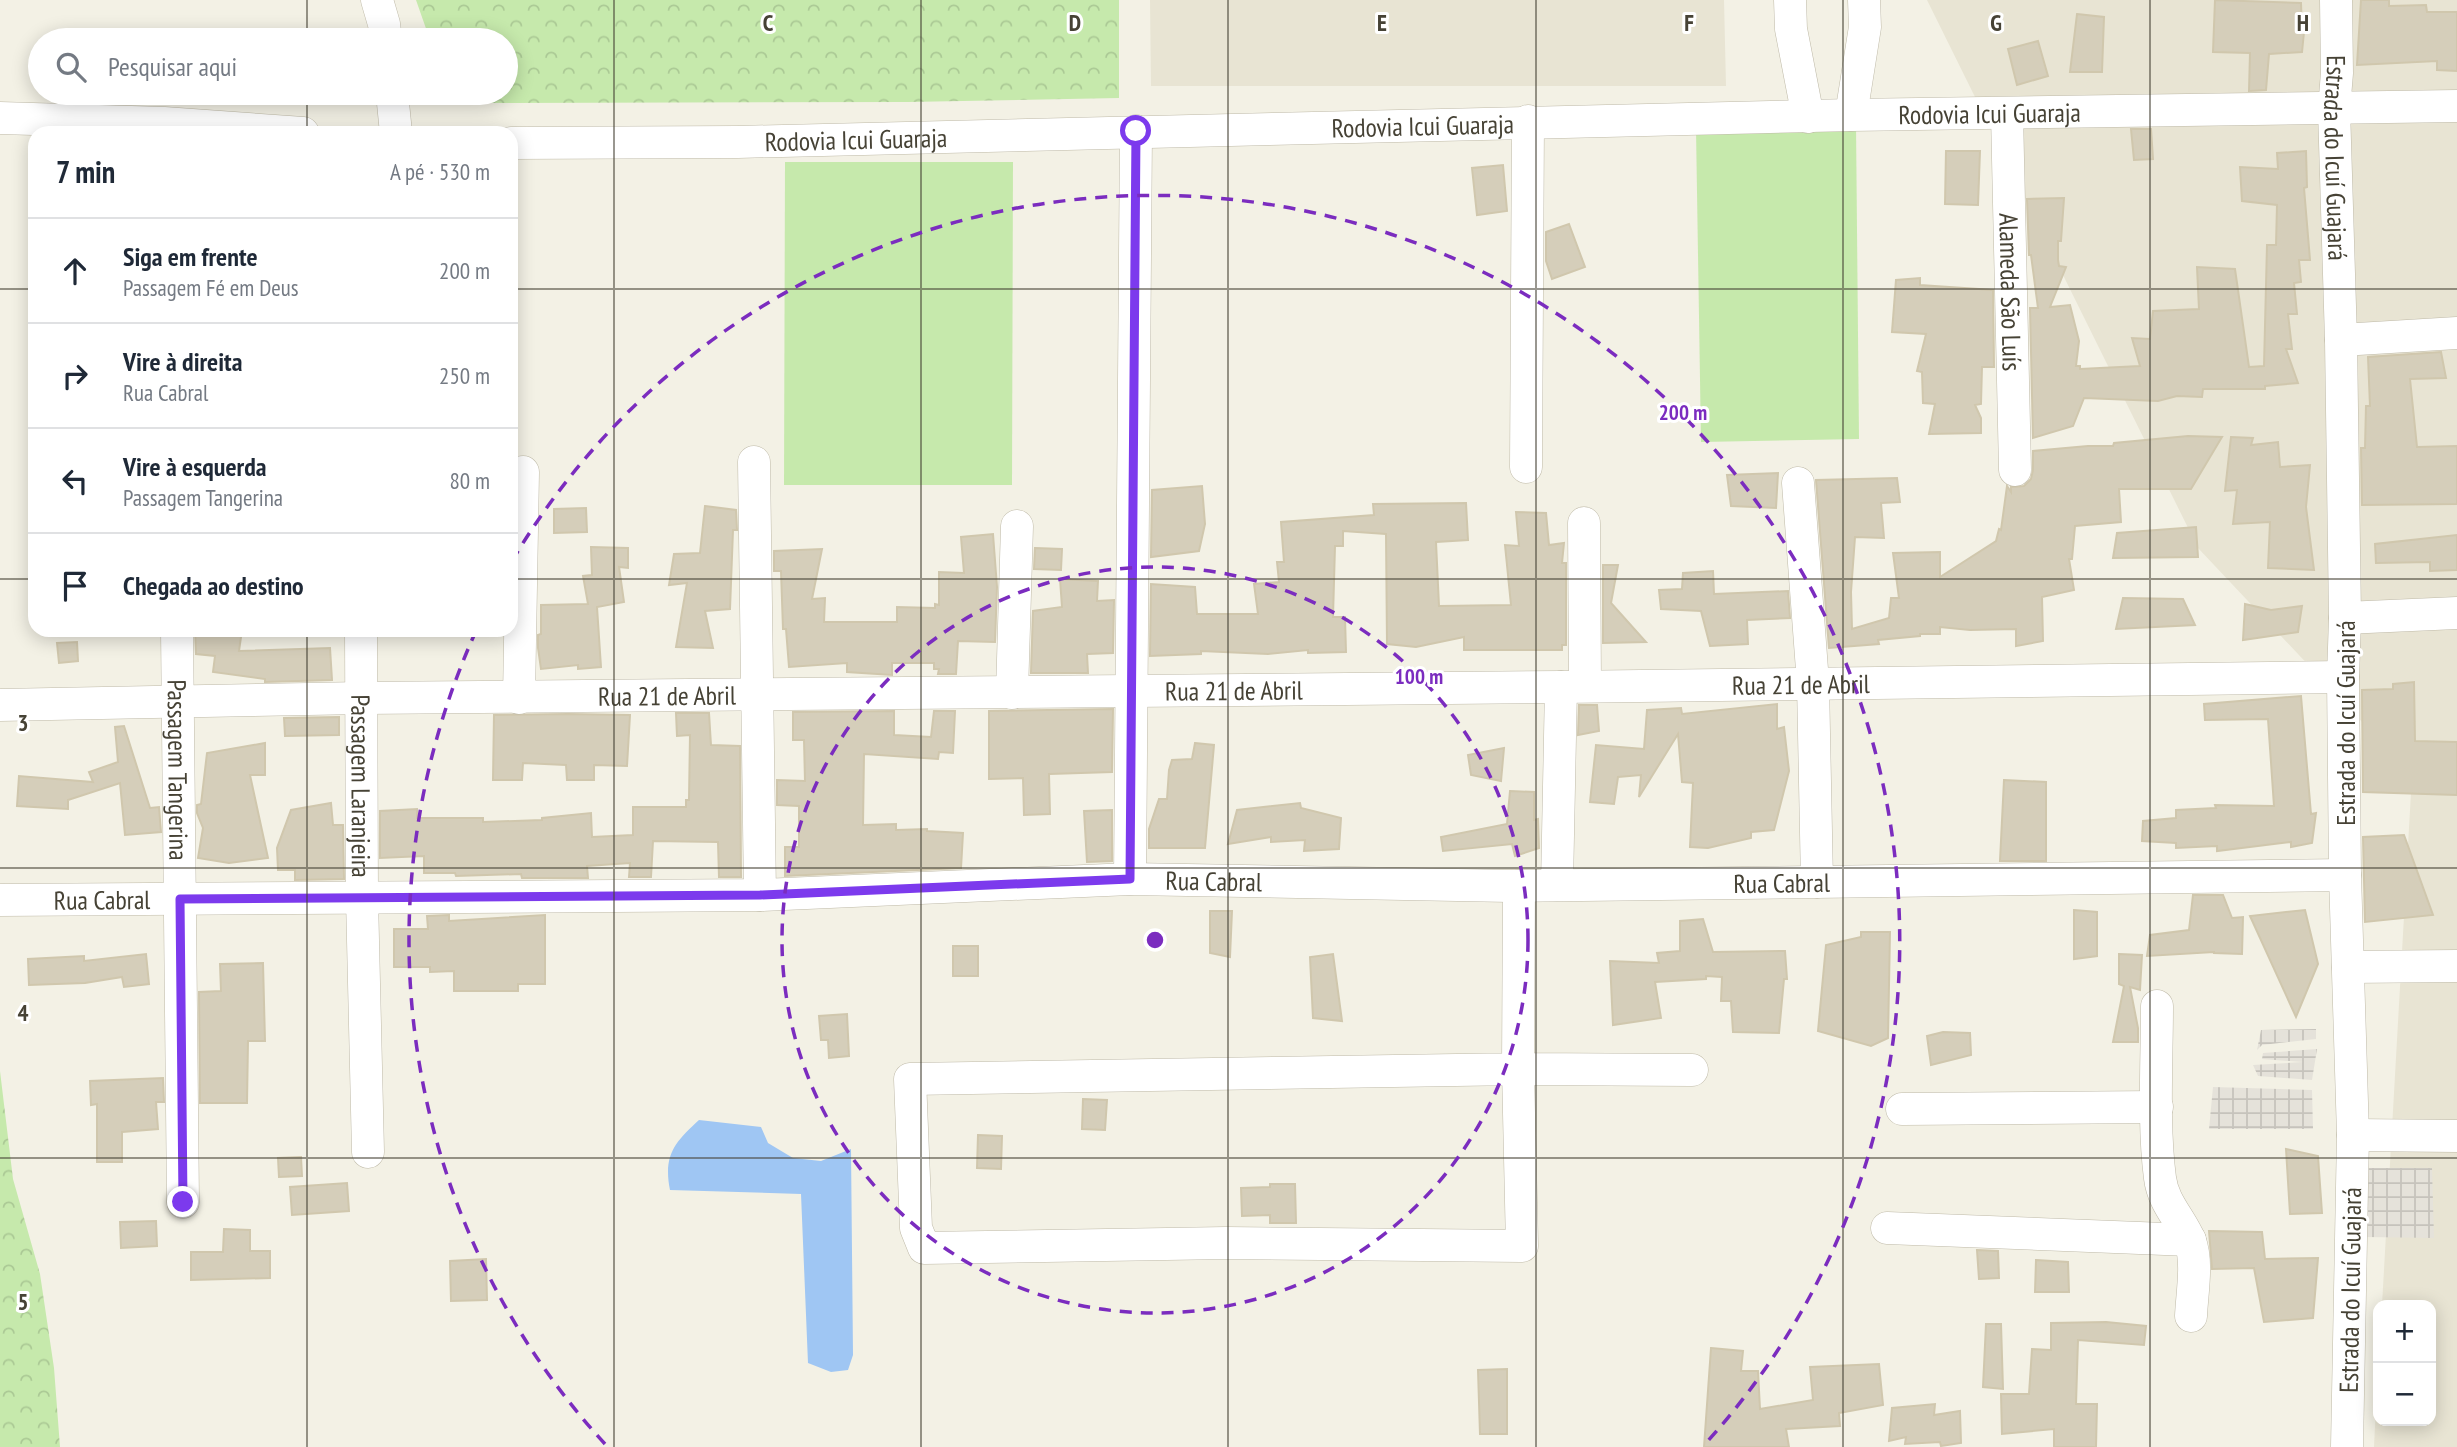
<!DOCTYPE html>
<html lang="pt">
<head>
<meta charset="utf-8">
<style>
  :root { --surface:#fff; --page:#f6f6f7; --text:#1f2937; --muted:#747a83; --line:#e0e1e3 }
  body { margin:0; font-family:"PT Sans Narrow",sans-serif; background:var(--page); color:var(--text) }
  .controls { position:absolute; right:21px; bottom:21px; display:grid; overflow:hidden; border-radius:14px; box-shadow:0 4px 18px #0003 }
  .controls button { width:63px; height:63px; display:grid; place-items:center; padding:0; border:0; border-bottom:2px solid var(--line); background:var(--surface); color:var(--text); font:35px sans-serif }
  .stop { position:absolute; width:21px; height:21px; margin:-16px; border:5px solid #7c3aed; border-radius:50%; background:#fff }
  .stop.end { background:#7c3aed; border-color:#fff; box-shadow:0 2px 7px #0008 }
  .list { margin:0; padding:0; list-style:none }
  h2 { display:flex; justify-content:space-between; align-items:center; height:91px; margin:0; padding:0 28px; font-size:30px }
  h2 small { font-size:23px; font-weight:400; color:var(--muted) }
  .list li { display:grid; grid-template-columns:46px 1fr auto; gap:21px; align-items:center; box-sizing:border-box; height:105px; padding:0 28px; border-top:2px solid var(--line) }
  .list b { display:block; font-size:26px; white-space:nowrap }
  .list p { margin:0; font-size:23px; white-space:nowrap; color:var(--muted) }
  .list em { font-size:23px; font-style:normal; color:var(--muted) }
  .icon { flex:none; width:38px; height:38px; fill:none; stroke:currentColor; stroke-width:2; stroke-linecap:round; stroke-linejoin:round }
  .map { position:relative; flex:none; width:2457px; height:1447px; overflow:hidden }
  .search { position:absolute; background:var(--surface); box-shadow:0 4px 18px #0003; left:28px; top:28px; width:490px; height:77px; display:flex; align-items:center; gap:18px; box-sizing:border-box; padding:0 24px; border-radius:38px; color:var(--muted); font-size:26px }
  .panel { position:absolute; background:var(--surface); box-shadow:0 4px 18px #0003; left:28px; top:126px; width:490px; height:511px; border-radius:21px }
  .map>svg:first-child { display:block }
</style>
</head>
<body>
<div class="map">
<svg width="2457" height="1447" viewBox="0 0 2457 1447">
  <defs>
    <pattern id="industrial-grid" width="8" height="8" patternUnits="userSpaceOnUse" patternTransform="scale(1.75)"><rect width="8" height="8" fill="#e5e2da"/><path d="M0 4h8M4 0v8" fill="none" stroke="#c6c3bc"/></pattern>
    <pattern id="forest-crowns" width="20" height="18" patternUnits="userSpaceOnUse" patternTransform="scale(1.75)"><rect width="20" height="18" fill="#c6e9ac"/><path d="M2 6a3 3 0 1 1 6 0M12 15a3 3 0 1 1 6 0" fill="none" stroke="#abc995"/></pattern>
  </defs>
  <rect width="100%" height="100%" fill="#f3f1e5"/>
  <!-- residential -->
  <g fill="#e8e4d3">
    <polygon points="1150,0 1724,0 1726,86 1151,86"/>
    <polygon points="1927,0 2457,0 2457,1447 2374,1447 2378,1365 2378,1421 2431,1421 2431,1305 2382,1305 2412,775 2198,548"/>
  </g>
  <!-- industrial -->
  <g fill="url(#industrial-grid)">
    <polygon points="2316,1029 2316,1039 2262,1045 2257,1050 2261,1030"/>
    <polygon points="2317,1049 2312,1080 2258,1076 2253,1065 2303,1062 2262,1059 2263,1053"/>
    <polygon points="2213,1087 2312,1090 2313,1129 2209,1129"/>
    <polygon points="2367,1168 2432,1168 2434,1238 2366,1237"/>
  </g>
  <!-- green -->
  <g fill="#c6e9ac">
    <polygon points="1856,124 1859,439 1701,442 1696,129"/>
    <polygon points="785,162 1013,162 1012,485 784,485"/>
  </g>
  <!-- forest -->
  <g fill="url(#forest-crowns)">
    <polygon points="416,0 1119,0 1119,98 908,102 477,103 466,93 506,93 506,40 430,40"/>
    <polygon points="0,1071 13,1179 40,1274 54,1368 60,1447 0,1447"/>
  </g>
  <!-- water -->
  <path fill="#9fc6f3" d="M699,1120L761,1127L768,1143L793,1158L821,1161L851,1149L853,1355L848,1370L831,1372L808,1363L801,1194L670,1190C663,1155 675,1142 699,1120Z"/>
  <!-- building -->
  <g fill="#d5ceba" stroke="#d0c7ad" stroke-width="2">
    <polygon points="2215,0 2301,3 2302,32 2304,32 2302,52 2269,54 2266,90 2249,91 2250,53 2213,52"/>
    <polygon points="2361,0 2389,0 2389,6 2426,5 2427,12 2457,12 2457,71 2437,70 2437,61 2357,65"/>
    <polygon points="2077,14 2104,17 2102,72 2070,72"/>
    <polygon points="2038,41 2048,76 2017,85 2008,49"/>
    <polygon points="2131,129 2151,129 2153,159 2134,160"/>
    <polygon points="1946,151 1980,151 1978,205 1945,204"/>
    <polygon points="2306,151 2307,187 2304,188 2310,260 2299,260 2301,282 2294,283 2297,314 2288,314 2292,349 2286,349 2298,383 2265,386 2265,389 2203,389 2202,397 2177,396 2158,401 2084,398 2073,426 2033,438 2030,308 2038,308 2031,255 2029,255 2027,199 2064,198 2061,241 2058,241 2058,260 2059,266 2066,267 2050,307 2070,305 2079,341 2076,366 2080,366 2080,369 2140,366 2132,338 2150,339 2153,311 2199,309 2197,267 2235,269 2249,367 2264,366 2267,245 2276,245 2277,205 2242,201 2240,167 2278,169 2277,153"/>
    <polygon points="1503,165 1507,211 1477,215 1472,168"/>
    <polygon points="1569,224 1585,267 1552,279 1546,261 1546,232"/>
    <polygon points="1920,278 1920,285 1993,290 1994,367 1982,367 1981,404 1975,405 1981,418 1981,433 1929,434 1935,404 1923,403 1922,372 1917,371 1926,334 1892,332 1896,280"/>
    <polygon points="2441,352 2446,378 2410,379 2417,447 2457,446 2457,504 2362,505 2361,448 2365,448 2366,406 2370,406 2368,357"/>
    <polygon points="2188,436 2222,437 2191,489 2119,489 2121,522 2075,526 2072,559 2069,559 2074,590 2042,597 2043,641 2016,646 2016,629 1970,630 1940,627 1940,634 1920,634 1920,636 1878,640 1879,644 1829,648 1816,480 1897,478 1900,502 1881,503 1884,538 1855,537 1851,592 1852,629 1889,618 1891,598 1899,598 1893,553 1940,552 1940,577 1996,541 1999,529 2001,530 2007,486 2011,492 2011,487 2024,486 2031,479 2033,470 2033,451 2088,446 2113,446 2114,443"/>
    <polygon points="2231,437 2253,438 2251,445 2278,442 2280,467 2310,465 2306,507 2314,570 2268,568 2270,522 2233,524 2237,490 2225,491"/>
    <polygon points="1778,473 1776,508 1731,506 1727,475"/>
    <polygon points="1202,486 1205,524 1199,551 1151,557 1152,490"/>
    <polygon points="1466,503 1468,540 1436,542 1439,606 1511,605 1505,545 1519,546 1516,512 1546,513 1549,545 1564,543 1562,563 1566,563 1566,645 1562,645 1562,650 1464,650 1464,637 1416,647 1387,644 1386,534 1343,531 1343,546 1335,546 1333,617 1345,617 1346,652 1308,653 1308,650 1268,654 1201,651 1201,654 1150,656 1151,584 1195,587 1197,614 1258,614 1254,584 1279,582 1277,562 1284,562 1281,522 1374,515 1373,504"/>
    <polygon points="705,506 736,510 737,530 733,530 730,609 705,611 713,648 676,647 687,583 669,585 674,554 700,553"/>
    <polygon points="586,508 587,532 554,533 554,509"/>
    <polygon points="2196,527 2198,557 2113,558 2117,533"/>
    <polygon points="993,534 997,587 995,642 958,641 956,674 938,674 939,669 934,669 934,663 892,663 892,675 847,672 847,663 789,667 786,629 783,629 781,571 774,571 774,551 822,549 812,599 825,598 824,622 897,622 897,607 935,608 935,604 939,605 939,572 964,573 961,537"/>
    <polygon points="2457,535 2457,570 2430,571 2430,562 2376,563 2375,544"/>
    <polygon points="591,547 628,548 628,568 619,567 624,602 597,607 601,667 578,669 578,665 541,669 538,648 538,635 541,634 541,605 588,604 583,576 592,575"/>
    <polygon points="1035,548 1062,549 1061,570 1034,569"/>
    <polygon points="1603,565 1618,565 1611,603 1646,642 1603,643"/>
    <polygon points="1713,571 1714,594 1788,591 1790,618 1747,620 1748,644 1710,646 1701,611 1661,609 1659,590 1682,589 1683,573"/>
    <polygon points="1060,579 1098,581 1097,601 1114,600 1113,653 1087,654 1088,673 1031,673 1033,611 1062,607"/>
    <polygon points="2123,598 2183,599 2195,625 2116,629"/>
    <polygon points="2245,604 2271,610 2302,606 2298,632 2243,640"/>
    <polygon points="195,630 242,630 239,651 330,648 332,680 265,682 265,679 213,672 215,656 196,654"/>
    <polygon points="77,642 78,661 59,663 57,643"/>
    <polygon points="2414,682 2415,741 2457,742 2457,795 2363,792 2362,690 2393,689 2393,684"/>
    <polygon points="2301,696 2311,814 2316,813 2312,843 2291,847 2291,842 2217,851 2217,846 2176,848 2176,843 2142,841 2143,821 2176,818 2176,810 2216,808 2215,805 2274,806 2268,719 2205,720 2204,704"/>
    <polygon points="1777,704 1777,729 1784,727 1789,771 1774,830 1751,832 1751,838 1708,848 1690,847 1693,783 1682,782 1678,734 1639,797 1641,775 1618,777 1614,804 1590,802 1596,745 1644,749 1647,710 1681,708 1682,714"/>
    <polygon points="1579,705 1597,705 1599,731 1578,735"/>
    <polygon points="1113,709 1112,772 1049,774 1050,814 1024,815 1023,778 989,779 989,711"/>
    <polygon points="894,711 894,735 931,737 934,711 955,711 953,753 939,752 938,759 864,754 863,825 896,824 896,830 927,829 927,831 963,833 961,868 785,876 785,847 799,847 799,806 777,805 777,780 805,781 804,740 793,740 793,712"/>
    <polygon points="676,713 709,713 711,745 740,746 741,877 719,877 718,842 653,841 651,877 629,877 630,863 587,866 588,878 522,878 521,874 456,876 455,873 424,873 424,856 380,858 380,811 417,809 417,818 483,818 483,822 542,820 542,818 591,813 592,837 633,835 633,807 686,807 686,800 689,800 690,735 677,736"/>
    <polygon points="568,714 630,715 627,766 594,765 594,780 567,780 566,765 523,763 522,780 493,780 494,715"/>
    <polygon points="339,717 339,735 285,736 284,718"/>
    <polygon points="124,726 150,808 159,807 161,832 125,835 120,783 68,800 68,809 17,806 19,776 93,782 89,772 118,762 115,727"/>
    <polygon points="265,743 265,775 250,775 268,858 229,863 198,858 203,828 197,813 197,805 201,804 207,753"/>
    <polygon points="1195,743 1214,745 1205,848 1149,848 1149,829 1159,799 1167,799 1169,770 1172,760 1192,759"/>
    <polygon points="1504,748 1501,781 1471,775 1468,755"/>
    <polygon points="2004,780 2046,782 2046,861 2000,861"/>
    <polygon points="1510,791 1534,792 1534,820 1538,819 1539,848 1515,856 1512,844 1443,851 1441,837 1507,824"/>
    <polygon points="331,803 333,825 343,825 344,879 295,880 295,870 278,870 277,848 291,810"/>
    <polygon points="1300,803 1301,808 1341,818 1339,849 1304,851 1305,840 1271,842 1271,837 1228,844 1237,810"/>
    <polygon points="1112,810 1112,861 1087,862 1084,811"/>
    <polygon points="2404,835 2433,915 2365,922 2363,837"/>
    <polygon points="2193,895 2223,895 2232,918 2243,917 2242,954 2214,953 2214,952 2147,956 2150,935 2189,930"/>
    <polygon points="2074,910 2097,912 2097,956 2074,959"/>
    <polygon points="2305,910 2318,964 2296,1017 2250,916"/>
    <polygon points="1210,911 1232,911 1230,957 1210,953"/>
    <polygon points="449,915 449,921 545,915 545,984 518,984 518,991 454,991 454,971 430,972 430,967 394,967 394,929 428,929 427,916"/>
    <polygon points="1703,919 1713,952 1785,951 1787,979 1784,979 1779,1033 1733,1032 1731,1001 1721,1001 1722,977 1706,976 1706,979 1655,982 1661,1018 1613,1025 1610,961 1659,963 1657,953 1680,951 1680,921"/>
    <polygon points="1861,932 1890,932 1888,1038 1871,1046 1818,1031 1826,945 1861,937"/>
    <rect x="953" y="946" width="25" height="30"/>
    <polygon points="146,954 149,984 124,987 122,977 85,983 29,985 28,959 84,956 84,961"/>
    <polygon points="1333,954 1342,1021 1313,1018 1310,957"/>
    <polygon points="2119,954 2142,955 2140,990 2130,987 2138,1028 2138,1042 2113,1042 2124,986 2119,984"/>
    <polygon points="263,963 265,1041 248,1041 247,1103 200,1103 199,992 221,991 220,964"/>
    <polygon points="847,1014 849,1056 829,1058 828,1040 821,1040 819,1016"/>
    <polygon points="1943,1032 1970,1033 1971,1055 1931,1065 1927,1036"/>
    <polygon points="163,1078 164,1102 156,1102 158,1129 122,1132 122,1162 97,1162 97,1104 91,1105 90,1081"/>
    <polygon points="1083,1099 1107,1100 1105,1130 1082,1129"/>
    <polygon points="978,1135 1002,1136 1001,1169 977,1168"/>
    <polygon points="2286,1149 2318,1156 2322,1213 2290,1214"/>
    <polygon points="301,1157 302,1176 279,1177 278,1158"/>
    <polygon points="347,1183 349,1211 292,1215 290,1187"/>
    <polygon points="1270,1184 1295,1184 1296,1223 1270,1223 1270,1215 1242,1216 1241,1188 1270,1187"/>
    <polygon points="156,1221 157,1246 121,1248 120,1222"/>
    <polygon points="224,1229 250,1230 250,1251 270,1251 270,1278 191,1280 191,1252 223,1252"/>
    <polygon points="2209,1231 2262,1232 2265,1259 2318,1258 2313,1318 2264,1322 2254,1268 2212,1269"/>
    <polygon points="1977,1250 1998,1251 1999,1278 1979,1279"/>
    <polygon points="486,1259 487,1300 451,1301 450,1261"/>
    <polygon points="2036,1260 2068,1262 2069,1292 2035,1292"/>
    <polygon points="2106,1322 2146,1326 2144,1345 2078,1340 2076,1404 2097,1404 2096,1447 2054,1447 2054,1429 2002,1434 2001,1394 2029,1394 2032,1349 2051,1350 2051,1323"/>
    <polygon points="1986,1324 2001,1324 2003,1389 1983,1387"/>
    <polygon points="1711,1348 1743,1351 1741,1371 1758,1371 1760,1409 1813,1400 1810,1367 1879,1364 1883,1405 1839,1413 1840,1426 1786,1429 1789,1447 1704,1447"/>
    <polygon points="1507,1369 1507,1434 1480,1434 1478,1370"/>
    <polygon points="1935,1404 1934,1415 1960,1411 1961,1443 1941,1446 1940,1442 1905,1444 1906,1437 1889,1441 1892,1408"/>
  </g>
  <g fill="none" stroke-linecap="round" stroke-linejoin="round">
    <defs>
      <g id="minor">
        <polyline points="377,0 384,24 386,40"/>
        <polyline points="1790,0 1791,29 1808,117"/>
        <path id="s1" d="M2336,0L2337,73L2334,109L2341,340L2345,618L2343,677L2345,875L2353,1135L2347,1447"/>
        <polyline points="392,93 396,133"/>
        <path id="s2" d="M2007,114L2015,470"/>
        <polyline points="1851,115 1865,27 1864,0"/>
        <polyline points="0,118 164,123 303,133"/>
        <path id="s3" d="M511,143L738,142L1851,115L2457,106"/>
        <polyline points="2341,340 2457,333"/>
        <polyline points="754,462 760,895"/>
        <polyline points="1526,467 1528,121"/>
        <polyline points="1798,483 1813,683 1817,882"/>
        <polyline points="1584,523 1585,686"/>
        <polyline points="2345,618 2457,613"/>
        <path id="s4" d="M177,630L183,1202"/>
        <path id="s5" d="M361,630L362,898L368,1152"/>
        <polyline points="1012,693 1017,526"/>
        <polyline points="519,698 523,472"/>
        <path id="s6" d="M0,705L362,698L1561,687L2343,677"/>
        <polyline points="1130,879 1136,131"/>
        <polyline points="1557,885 1561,687"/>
        <polyline points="1519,886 1518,1069 1522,1246 1226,1243 924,1248 916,1228 910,1079 1518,1069 1692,1070"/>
        <path id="s7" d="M0,900L760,895L1130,879L1510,886L2345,875"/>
        <polyline points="2348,967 2457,966"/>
        <path d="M2157,1006C2157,1060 2153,1125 2160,1178C2163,1203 2181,1219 2190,1241C2198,1262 2192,1293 2191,1316"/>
        <polyline points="1902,1109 2157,1107"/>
        <polyline points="2353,1135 2457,1136"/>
        <polyline points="1887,1228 2190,1240"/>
      </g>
    </defs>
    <!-- minor casing -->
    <use href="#minor" stroke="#bfbaa8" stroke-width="33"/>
    <!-- minor -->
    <use href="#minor" stroke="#fff" stroke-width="32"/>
  </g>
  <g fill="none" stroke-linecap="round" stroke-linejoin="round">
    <!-- route -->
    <polyline stroke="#7c3aed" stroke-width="9" points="183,1202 180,899 760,895 1130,879 1136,131"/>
  </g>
  <!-- grid -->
  <path fill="none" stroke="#464235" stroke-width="2" stroke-opacity="0.55" d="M307,0V40M614,0V1447M921,0V1447M1228,0V1447M1536,0V1447M1843,0V1447M2150,0V1447M307,93V133M0,289H35M511,289H2457M0,579H35M511,579H2457M307,630V1447M0,868H2457M0,1158H2457"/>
  <!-- distance rings -->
  <g fill="none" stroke="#7b2cbf" stroke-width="3.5" stroke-dasharray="12 9">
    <circle cx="1155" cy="940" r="373"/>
    <path d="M605 1444A746 746 0 0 1 476 631M512 561A746 746 0 1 1 1705 1444"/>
  </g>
  <g text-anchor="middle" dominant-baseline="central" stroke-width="6" stroke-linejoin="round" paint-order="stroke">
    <!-- street labels -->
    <g font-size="26" fill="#464235" stroke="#fff">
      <text stroke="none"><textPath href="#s3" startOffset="1479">Rodovia Icui Guaraja</textPath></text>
      <text stroke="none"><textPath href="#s3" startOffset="912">Rodovia Icui Guaraja</textPath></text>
      <text stroke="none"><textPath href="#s3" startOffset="345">Rodovia Icui Guaraja</textPath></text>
      <text stroke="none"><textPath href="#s1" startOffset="158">Estrada do Icuí Guajará</textPath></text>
      <text stroke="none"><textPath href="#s2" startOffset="178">Alameda São Luís</textPath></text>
      <text stroke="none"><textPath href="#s6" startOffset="1801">Rua 21 de Abril</textPath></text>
      <text stroke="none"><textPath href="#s6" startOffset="1234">Rua 21 de Abril</textPath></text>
      <text stroke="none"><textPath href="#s6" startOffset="667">Rua 21 de Abril</textPath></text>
      <text transform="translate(2345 723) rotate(-90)">Estrada do Icuí Guajará</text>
      <text stroke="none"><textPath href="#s4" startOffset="140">Passagem Tangerina</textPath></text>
      <text stroke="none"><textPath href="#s5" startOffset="156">Passagem Laranjeira</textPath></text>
      <text stroke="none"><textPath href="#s7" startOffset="1214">Rua Cabral</textPath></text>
      <text stroke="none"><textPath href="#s7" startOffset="1782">Rua Cabral</textPath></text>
      <text stroke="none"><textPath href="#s7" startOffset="102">Rua Cabral</textPath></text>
      <text transform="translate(2350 1290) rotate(-89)">Estrada do Icuí Guajará</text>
    </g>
  </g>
  <g font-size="23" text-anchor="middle" font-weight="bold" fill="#464235" stroke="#fff" stroke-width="6" stroke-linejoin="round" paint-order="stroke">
    <text x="768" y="31">C</text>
    <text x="1075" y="31">D</text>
    <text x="1382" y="31">E</text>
    <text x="1689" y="31">F</text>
    <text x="1996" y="31">G</text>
    <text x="2303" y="31">H</text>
    <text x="23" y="731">3</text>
    <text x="23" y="1021">4</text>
    <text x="23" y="1310">5</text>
  </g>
  <circle cx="1155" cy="940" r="10" fill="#7b2cbf" stroke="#fff" stroke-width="3.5"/>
  <g font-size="21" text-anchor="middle" font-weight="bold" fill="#7b2cbf" stroke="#fff" stroke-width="6" stroke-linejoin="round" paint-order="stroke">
    <text x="1683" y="420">200 m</text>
    <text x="1419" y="684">100 m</text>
  </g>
</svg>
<div class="controls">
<button>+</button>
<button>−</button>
</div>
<div class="stop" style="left:1136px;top:131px"></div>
<div class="stop end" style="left:183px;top:1202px"></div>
<div class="search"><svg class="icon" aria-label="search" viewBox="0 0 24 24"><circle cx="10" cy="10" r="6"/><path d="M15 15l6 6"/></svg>Pesquisar aqui</div>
<section class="panel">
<h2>7 min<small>A pé · 530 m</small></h2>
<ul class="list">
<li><svg class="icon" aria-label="ahead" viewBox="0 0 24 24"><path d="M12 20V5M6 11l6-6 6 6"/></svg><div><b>Siga em frente</b><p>Passagem Fé em Deus</p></div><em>200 m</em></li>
<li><svg class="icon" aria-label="right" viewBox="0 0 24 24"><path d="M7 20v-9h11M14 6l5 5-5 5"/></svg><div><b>Vire à direita</b><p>Rua Cabral</p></div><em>250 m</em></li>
<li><svg class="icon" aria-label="left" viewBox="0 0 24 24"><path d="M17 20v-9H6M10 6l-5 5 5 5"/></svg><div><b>Vire à esquerda</b><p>Passagem Tangerina</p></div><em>80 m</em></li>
<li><svg class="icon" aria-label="arrive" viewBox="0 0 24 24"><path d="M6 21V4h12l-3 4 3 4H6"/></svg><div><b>Chegada ao destino</b></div></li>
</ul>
</section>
</div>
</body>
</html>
